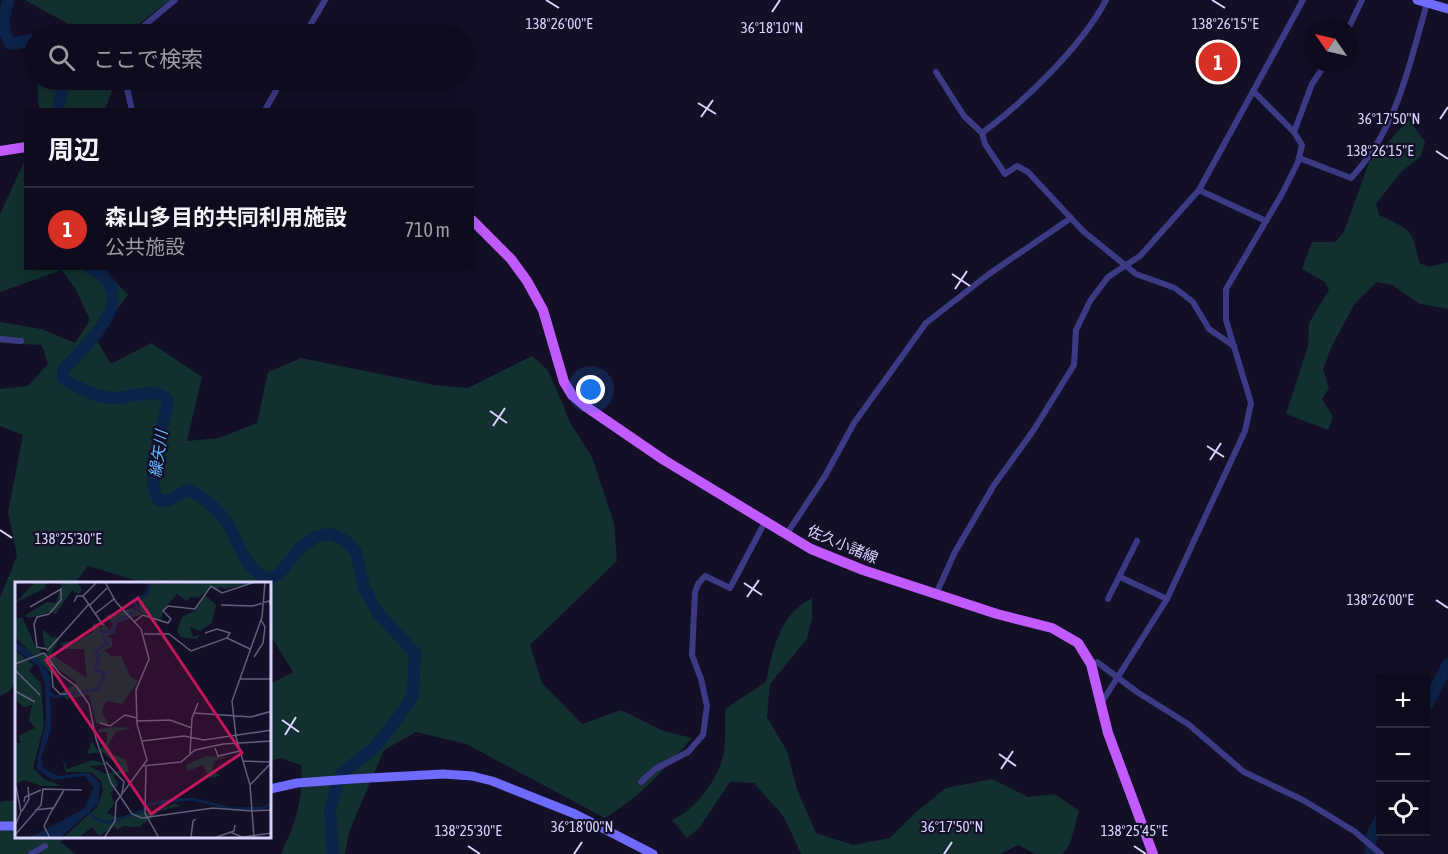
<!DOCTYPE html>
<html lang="ja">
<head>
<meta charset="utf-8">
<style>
  :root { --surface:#0e0b1c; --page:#1c1929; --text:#f1f3f6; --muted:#9b9ba3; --line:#2e2b3b; --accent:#d93025 }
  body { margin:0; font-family:"Asap Condensed","Noto Sans JP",sans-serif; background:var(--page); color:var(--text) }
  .controls { position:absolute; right:18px; bottom:18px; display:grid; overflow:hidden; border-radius:0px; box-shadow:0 3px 15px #0003 }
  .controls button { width:54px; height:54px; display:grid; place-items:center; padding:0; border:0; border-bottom:2px solid var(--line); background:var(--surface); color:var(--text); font:30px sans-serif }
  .compass { position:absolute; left:1304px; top:18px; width:54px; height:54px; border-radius:50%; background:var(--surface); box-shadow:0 3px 15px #0003; rotate:304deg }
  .you { position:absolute; left:591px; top:390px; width:21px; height:21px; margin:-15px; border:4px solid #fff; border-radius:50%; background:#1a73e8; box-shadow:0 0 0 9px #1a73e833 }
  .badge { display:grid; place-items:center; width:39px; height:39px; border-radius:50%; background:var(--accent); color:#fff; font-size:20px; font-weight:700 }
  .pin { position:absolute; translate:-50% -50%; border:3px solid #fff; box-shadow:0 2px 6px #0006 }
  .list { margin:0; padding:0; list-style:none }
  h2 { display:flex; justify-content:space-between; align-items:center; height:78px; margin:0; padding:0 24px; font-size:26px }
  h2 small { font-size:20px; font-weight:400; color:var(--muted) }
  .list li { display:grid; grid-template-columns:39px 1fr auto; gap:18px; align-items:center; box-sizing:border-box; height:84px; padding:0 24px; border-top:2px solid var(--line) }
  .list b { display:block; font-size:22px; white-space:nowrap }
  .list p { margin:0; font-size:20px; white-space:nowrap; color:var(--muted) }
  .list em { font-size:20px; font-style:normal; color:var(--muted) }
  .icon { flex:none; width:33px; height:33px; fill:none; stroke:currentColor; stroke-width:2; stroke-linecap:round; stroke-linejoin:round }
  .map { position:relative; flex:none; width:1448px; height:854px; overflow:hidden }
  .search { position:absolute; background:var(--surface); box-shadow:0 3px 15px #0003; left:24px; top:24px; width:450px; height:66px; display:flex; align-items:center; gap:15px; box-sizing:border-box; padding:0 21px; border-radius:33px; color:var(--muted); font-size:22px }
  .panel { position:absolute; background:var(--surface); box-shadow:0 3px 15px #0003; left:24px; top:108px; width:450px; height:162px; border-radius:0px }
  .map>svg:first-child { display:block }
</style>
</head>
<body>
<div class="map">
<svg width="1448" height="854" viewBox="0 0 1448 854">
  <rect width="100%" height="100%" fill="#130f26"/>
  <!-- green -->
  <g fill="#12302f">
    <polygon points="25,0 170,0 133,29 114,34 86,34"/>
    <polygon points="37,80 116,80 105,110 39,109"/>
    <path d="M1409,120L1425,142L1421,156L1402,171L1376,204L1379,215C1411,231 1412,227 1419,263L1429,267L1448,262V309L1420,304L1392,285L1377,282L1355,303L1332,346L1323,369L1329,388L1322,399L1333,417L1328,430L1286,414L1308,346L1309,323L1329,290L1325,282L1302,269L1312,242H1335L1344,232L1369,162Z"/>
    <path d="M25,160L26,268L104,269L128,295L95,337L111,364L151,343L202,377L187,441L219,438L257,423L268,372L301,358L434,385L468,388L532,356L548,370L571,424L592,457L614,523L617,561L530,645L542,683L582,724L621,710L663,731L692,738C666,768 640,797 605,818L466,744L416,732L384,750L349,832L345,854H281C295,825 304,798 301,765L281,758L270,761V684L293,672L270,635V584H148L88,566L74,584H16V679L10,691L0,696V597L17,556L8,512L23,435L0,426V389L28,386L48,364L42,345L0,343V322L41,329L75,343L90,320L76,290L62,270L0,292V214Z"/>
    <path d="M812,598V618L807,639L770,684L767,717L787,751L797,789L816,833L853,845L890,838L915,813L946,788L992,779L1028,797L1055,794L1079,811L1070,844L1063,854H1035L1018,845L1000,854H801L784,817L754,783L730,782L699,828L687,838L672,820C696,810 720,777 724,751C726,738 725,722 725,709L766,682C773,649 779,615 812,598Z"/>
    <polygon points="16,800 16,838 64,838 60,842 76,854 0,854 0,802"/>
  </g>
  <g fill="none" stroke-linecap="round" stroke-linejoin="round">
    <!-- river -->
    <g stroke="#0c2248" stroke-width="12">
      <path d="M8,0C4,17 0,29 11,44L34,40"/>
      <polyline points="50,34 65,32 70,34"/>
      <polyline points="58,110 62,88 67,80"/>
      <path d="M90,268C146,295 84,347 63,370V378C75,387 94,396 111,398C129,400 158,383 168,402C164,426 143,479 159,500L167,501L188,490C203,497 215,506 225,520C240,541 243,570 269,579L279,574L302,546L317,536L331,534L346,541L356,552L364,588L378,613L415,653L413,694L404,710L376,746L341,774L330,809L333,854"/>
      <polyline points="1426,707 1448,664"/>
      <polyline points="1371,854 1370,840 1380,819"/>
    </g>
    <!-- street -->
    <g stroke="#3d3a85" stroke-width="6">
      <polyline points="1349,27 1362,0"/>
      <polyline points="134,34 175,0"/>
      <polyline points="305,34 325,0"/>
      <polyline points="936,72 964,116 982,133 985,144 1005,174 1017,166 1028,172 1083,231 1136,274 1175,288 1193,302 1209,329 1234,346"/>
      <polyline points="125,80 132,110"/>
      <polyline points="265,110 282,80"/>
      <polyline points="1294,132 1312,84 1326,63"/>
      <path d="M982,133C1024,102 1082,46 1106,0"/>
      <path d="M1299,158L1351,178C1397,129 1409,66 1427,3"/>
      <polyline points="1199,190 1266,221"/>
      <polyline points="0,339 21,341"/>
      <polyline points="786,535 825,476 854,423 926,323 989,274 1071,218"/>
      <polyline points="1120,577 1167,599"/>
      <polyline points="936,594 955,552 994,485 1033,431 1074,365 1076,330 1090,301 1108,277 1140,256 1199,190 1303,0"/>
      <polyline points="1108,599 1137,541"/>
      <polyline points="1091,664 1097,662 1137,692 1188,724 1244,772 1303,800 1354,831 1381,854"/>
      <polyline points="1102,702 1167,599 1245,431 1251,403 1226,320 1226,289 1282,194 1298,162 1302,145 1294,132 1253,91"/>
      <polyline points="641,782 655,769 688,752 703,735 707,706 701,679 692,655 695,592 698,584 705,576 730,588 765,522"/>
      <polyline points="31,854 45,846"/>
    </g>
    <!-- secondary -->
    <g stroke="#6f6bff" stroke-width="9">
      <polyline points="1417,0 1448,9"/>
      <polyline points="270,789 297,783 352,779 443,774 472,776 492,781 575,814 653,854"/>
      <polyline points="0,826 16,826"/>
    </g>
    <!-- primary -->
    <g stroke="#c25bff" stroke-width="10">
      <polyline points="0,151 26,147"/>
      <polyline points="472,220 511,259 527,281 543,310 564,382 572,395 585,406 664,460 811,549 863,570 997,614 1052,628 1078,643 1091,664 1108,733 1153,854"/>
    </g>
  </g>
  <!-- ticks -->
  <path fill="none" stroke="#d9d4ff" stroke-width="2" d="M546,0L559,8M1212,0L1225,8M772,12L780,0M698,103L716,114M701,117L713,100M1440,119L1448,107M1436,151L1448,159M952,274L970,286M955,289L967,271M490,411L507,423M493,426L505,408M1207,446L1224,457M1210,460L1221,443M0,530L12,538M744,583L762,595M747,597L759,580M1436,600L1448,608M282,720L299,732M285,735L296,717M999,754L1016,766M1001,769L1013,751M468,846L480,854M1134,846L1146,854M574,854L582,842M944,854L952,842"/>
  <g text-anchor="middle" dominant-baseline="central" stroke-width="4.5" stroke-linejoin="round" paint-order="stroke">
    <!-- street labels -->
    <g font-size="15" fill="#d9d4ff" stroke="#130f26">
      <text transform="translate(843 544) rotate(23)">佐久小諸線</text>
    </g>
    <!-- water labels -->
    <g font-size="16" font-style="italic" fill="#62b6ff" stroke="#130f26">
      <text transform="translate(158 454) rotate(-82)">繰矢川</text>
    </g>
  </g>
  <!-- overview -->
  <g transform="translate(15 582)">
    <rect width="256" height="256" fill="#130f26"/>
    <path d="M20,0H31L30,6L0,21ZM47,0H62L67,8L64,12L57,8L41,32L34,30L15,36L9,34L32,20L41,21ZM137,0L140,2L242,0L210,7L204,5L200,9L197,4L184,16L175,15L172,19L162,12L148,28L146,38L125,30L124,19L133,13ZM190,13L201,23L197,41L185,49L175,45L178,55L185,53L182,57L166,55L162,49L167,35L181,28ZM117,26L127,32L102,41L100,51L92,54L97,57V65L89,68L96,74H106L115,94L123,99L107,122L92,119L89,123L87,130L94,143L81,141L74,113L51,117L47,110L62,101L38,83L37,92L0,55V37L7,35L19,61L29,73L34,69L30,67L27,47L36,55L45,56L36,72L72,96L69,67H50L45,61L65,58L78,50V40L87,47L86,38L95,49L98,42L90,34ZM0,68L19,83L14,89L26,101L29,143L18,186L29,197L47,204H26L10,198L0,202V161H6L3,154L20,146L14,139L17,123L9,125L0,118ZM99,145L117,146L101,150L93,163L97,172L111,178L114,190L98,193L103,203L96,211L99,222L92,231L105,236L125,230L138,231L160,221L165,224L145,229L124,245L108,244L102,248L100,244L84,254L77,245L63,256H48L82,225L88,208L86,199L76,190H51L47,174L52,187L78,178L88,181L89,183L74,184L90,192L105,189L106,186L88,170L72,172L77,159L83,169L92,159V150H83L84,147ZM191,174L211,175L199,179L197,188L205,194L195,196L188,183L173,189L171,183Z" fill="#12302f"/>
    <path d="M0,59L23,76L35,94L36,148L26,176L28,186L43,194L73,190L85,201L83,222L45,256H14L69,227L79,205L69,194L38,198L21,186L31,139L30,102L24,85L0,67Z" fill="#0c2248"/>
    <path fill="none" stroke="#0c2248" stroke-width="3" d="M34,109L39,115L83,107L90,92L80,87L84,73L81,69L92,62L87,50H98L102,39L123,28L119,19L132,12L136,0M72,229L80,237L93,241L127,229L129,228L130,224L132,223L151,219L178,217L217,227L248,226L257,221"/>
    <path fill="none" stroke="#625e7d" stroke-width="1.5" d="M68,14L88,43M59,20L62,14H68L82,0M75,23L92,6M206,23L238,24L254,19L256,24M15,25L46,7V18L34,32L22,35L19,42L22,65L32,67M81,31L99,17M119,40L128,33L153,41L156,37L148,29L153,24L180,27L196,4L207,11L240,0M129,52H154L176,69L212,56L215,51L202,47L190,51M212,56L235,67M32,69L74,22M239,75L248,61L250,45L246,38M0,82L29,71L45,92L61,104L74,122L81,157L96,201L105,214M36,82L38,105L45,112H52M0,88L25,113M225,97H257M0,109L20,120M179,131L236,135L257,129M122,139L155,138L177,146M85,141L95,144L110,133L122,136M127,159L169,154L189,158L257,148M200,166L203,174L225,169M175,171L177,136L183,121M228,179L257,180M91,180L109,200L107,211M127,184L166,180L180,168L208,162L257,159M131,184L130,231L144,256M235,203L257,180M105,214L117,232L127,236L198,226L236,229M9,220L10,215L26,208M38,227L49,208M20,228L38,226L29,244L35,256M7,229L14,217L13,205M236,229L257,228M181,237L178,239L176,255L192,256M0,244L6,230L1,204M215,250L227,255L257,251M0,253L26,223L28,207L67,208M89,256L100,239L101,220L132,178L122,142L121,108L134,77L126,47L101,20L90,0M199,256L219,249L220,243M239,256L235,203L221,155L217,119L247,35L250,0"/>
    <path fill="#c2185b" fill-opacity="0.15" stroke="#c2185b" stroke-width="3" d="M123,16L227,171L136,232L31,78Z"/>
    <rect width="256" height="256" fill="none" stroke="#d9d4ff" stroke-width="3"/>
  </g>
  <g font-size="15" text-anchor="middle" fill="#d9d4ff" stroke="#130f26" stroke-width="4.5" stroke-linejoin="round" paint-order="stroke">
    <text x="559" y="29">138°26'00"E</text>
    <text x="1225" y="29">138°26'15"E</text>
    <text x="772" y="33">36°18'10"N</text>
    <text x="1389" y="124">36°17'50"N</text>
    <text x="1380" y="156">138°26'15"E</text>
    <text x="68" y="544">138°25'30"E</text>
    <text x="1380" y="605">138°26'00"E</text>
    <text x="582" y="832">36°18'00"N</text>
    <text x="952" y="832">36°17'50"N</text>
    <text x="468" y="836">138°25'30"E</text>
    <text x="1134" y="836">138°25'45"E</text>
  </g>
</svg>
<div class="controls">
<button>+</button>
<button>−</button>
<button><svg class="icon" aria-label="locate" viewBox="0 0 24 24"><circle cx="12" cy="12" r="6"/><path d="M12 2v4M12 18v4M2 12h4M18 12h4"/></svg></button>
</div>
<svg class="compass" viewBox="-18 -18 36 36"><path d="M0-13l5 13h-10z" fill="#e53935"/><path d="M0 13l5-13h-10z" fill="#9b9ba3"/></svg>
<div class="you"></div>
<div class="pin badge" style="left:1218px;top:62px">1</div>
<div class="search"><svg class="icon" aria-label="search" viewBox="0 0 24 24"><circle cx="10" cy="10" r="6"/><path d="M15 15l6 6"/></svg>ここで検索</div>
<section class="panel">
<h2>周辺<small></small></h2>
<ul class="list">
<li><span class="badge">1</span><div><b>森山多目的共同利用施設</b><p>公共施設</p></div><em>710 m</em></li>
</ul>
</section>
</div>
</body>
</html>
